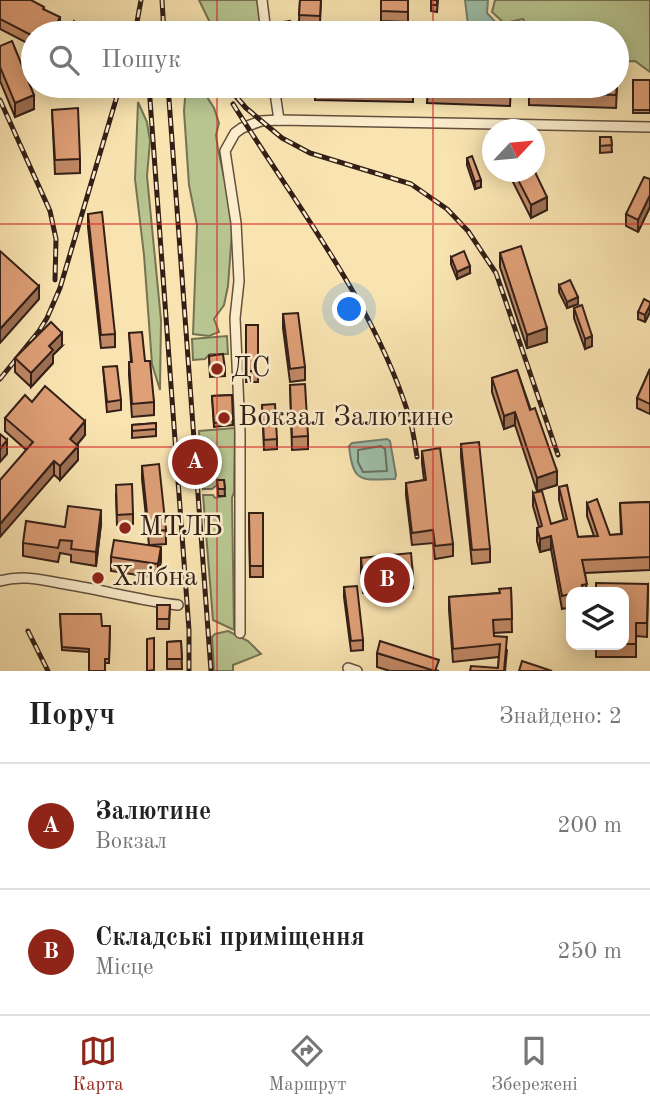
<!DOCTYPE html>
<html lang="uk">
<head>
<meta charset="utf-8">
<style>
  :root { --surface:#fff; --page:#f6f6f6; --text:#222; --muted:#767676; --line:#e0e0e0; --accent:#8f2418 }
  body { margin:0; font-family:"Old Standard TT",serif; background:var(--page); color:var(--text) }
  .controls { position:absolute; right:21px; bottom:21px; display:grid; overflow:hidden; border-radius:14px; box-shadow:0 4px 18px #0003 }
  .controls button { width:63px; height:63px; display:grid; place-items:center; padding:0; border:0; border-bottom:2px solid var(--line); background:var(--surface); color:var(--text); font:35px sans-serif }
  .compass { position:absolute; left:482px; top:119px; width:63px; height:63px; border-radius:50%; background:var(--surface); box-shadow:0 4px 18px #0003; rotate:64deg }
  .you { position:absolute; left:350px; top:310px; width:24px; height:24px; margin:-18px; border:5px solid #fff; border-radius:50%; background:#1a73e8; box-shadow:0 0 0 10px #1a73e833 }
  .badge { display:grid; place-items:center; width:46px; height:46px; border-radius:50%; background:var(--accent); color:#fff; font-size:23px; font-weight:700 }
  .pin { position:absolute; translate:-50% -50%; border:4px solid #fff; box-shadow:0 2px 7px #0006 }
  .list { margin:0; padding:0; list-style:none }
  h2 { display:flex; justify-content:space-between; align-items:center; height:91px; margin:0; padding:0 28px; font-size:30px }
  h2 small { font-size:23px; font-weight:400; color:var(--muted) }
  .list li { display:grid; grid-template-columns:46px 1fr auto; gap:21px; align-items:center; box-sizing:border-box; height:126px; padding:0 28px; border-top:2px solid var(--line) }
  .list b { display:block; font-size:26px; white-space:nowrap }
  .list p { margin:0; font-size:23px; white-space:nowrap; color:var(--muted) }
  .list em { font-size:23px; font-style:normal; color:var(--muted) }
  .icon { flex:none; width:38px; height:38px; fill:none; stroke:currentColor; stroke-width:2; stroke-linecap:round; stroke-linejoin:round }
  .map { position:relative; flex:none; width:650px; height:671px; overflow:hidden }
  .search { position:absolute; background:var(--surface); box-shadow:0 4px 18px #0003; left:21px; right:21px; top:21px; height:77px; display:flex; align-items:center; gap:18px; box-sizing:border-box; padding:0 24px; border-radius:38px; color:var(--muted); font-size:26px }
  .sheet { height:343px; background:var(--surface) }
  nav { display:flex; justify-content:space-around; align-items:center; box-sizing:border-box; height:98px; border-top:2px solid var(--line); background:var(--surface); font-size:19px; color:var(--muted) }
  nav a { display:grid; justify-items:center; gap:4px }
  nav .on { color:var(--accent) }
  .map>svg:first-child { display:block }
</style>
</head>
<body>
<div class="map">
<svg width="650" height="671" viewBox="0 0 650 671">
  <rect width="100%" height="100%" fill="#f9e4b1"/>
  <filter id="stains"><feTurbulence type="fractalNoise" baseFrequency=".00286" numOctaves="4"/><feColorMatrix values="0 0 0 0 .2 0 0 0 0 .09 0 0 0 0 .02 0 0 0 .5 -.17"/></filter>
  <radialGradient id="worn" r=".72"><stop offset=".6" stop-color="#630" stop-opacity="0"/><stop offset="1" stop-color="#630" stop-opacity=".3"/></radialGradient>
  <!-- green -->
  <g fill="#b8c590" stroke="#767254" stroke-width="2">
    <polygon points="199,0 261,0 267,33 215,33"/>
    <polygon points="495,0 650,0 650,72 635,61 617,62 617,33 531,33 523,19 504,23 492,12"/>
    <polygon points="186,86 200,86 214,108 219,123 216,135 218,149 233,218 228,286 224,305 214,319 219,332 209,336 193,334 197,225 189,185 184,111"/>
    <polygon points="138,102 147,122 150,141 147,176 161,320 160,390 152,364 144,255 135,179"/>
    <polygon points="227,336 228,354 210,354 205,359 193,360 192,339"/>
    <polygon points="235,428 234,492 232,498 234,630 213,620 203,495 213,495 215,498 225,496 217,485 212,489 203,489 199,431"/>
    <polygon points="228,631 248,641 261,654 233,665 233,671 214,671 212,637 215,634"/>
  </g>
  <!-- water -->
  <g fill="#9ebfa9" stroke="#737f6f" stroke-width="2">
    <polygon points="465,0 488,0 487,13 500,27 515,32 469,33"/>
    <path d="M387,439L390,441L396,475L395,479C361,480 353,484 349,446L352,443Z"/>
  </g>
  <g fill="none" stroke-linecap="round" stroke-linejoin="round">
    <!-- shore -->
    <polygon stroke="#686f60" stroke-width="2" points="381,446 385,449 387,471 363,472 358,462 358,450"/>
    <defs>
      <g id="street">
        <polyline points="262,0 266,33"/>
        <polyline points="274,86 279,120"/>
        <path d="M0,581C21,575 38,579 59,583C99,589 138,600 178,605"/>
        <polyline points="240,633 240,432 235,318 239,281 236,223 225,151 235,133 242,128 261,121 279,120 650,127"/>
        <polyline points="348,668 357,671"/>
      </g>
    </defs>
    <!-- street casing -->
    <use href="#street" stroke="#64503e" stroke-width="12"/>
    <!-- street -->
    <use href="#street" stroke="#fbedcc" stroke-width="9"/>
    <defs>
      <g id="rail">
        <polyline points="162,0 164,33"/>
        <polyline points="135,33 141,0"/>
        <polyline points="149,86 189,630 189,671"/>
        <polyline points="168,86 211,671"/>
        <polyline points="227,86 246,108 282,138 310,153 411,184 447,209 468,231 496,273 558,455"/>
        <polyline points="0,100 50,211 56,239 55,280"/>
        <path d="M233,104C295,204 373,301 409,416C413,429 415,444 417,457"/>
        <polyline points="0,379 39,331 47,318 60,288 120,86"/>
        <polyline points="28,631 48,671"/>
      </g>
    </defs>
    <!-- rail casing -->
    <use href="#rail" stroke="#331f17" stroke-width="5"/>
    <!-- rail -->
    <use href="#rail" stroke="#fbedcc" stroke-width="2.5" stroke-dasharray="8" stroke-linecap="butt"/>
  </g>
  <!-- wall -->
  <g fill="#c08966" stroke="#331f17" stroke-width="2">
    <polygon points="0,0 44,9 60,27 33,33 33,46 0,29"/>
    <polygon points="300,0 321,0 320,23 299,22"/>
    <polygon points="381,0 408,0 408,22 381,21"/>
    <polygon points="431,0 438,0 437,12 431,11"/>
    <polygon points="0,46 34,109 15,117 0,81"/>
    <rect x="633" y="80" width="17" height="33"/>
    <polygon points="315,86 413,86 413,102 315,100"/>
    <polygon points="428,86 511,86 510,106 427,103"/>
    <polygon points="529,86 617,86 616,108 529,105"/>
    <polygon points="52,110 80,159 80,173 55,174"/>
    <polygon points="600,137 611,137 612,152 600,153"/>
    <polygon points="467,158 481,187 475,189 467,165"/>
    <polygon points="508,172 535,172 547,210 531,218"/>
    <polygon points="650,179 650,207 638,232 626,226 626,214"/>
    <polygon points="88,214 115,334 115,347 101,348 88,227"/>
    <polygon points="500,253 547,342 527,348 500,267"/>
    <polygon points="451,257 470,273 457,279 451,264"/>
    <polygon points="559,285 578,304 567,308 559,292"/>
    <polygon points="650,302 650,312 645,322 638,319 638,312"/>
    <polygon points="574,308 592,346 585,349 574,318"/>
    <polygon points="283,314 305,367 305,380 290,382 283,328"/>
    <rect x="246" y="325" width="12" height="57"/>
    <polygon points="129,333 145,361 154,402 154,415 132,417 129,375 129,362 131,362"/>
    <polygon points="62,346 53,355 53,363 31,387 15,372 15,358"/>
    <polygon points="209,356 225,369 225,376 210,377"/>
    <polygon points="103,367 121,400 121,410 107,412"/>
    <polygon points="650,369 650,414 637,408 637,398"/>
    <polygon points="517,370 557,485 537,491 515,425 504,429 492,392 492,378"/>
    <polygon points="290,385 308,436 308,449 292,450"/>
    <polygon points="232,395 233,425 214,427 212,396"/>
    <polygon points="32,402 85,435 77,445 78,460 60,480 5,431 5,418"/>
    <polygon points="262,405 277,439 277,449 264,450"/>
    <polygon points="156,423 156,436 132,438 132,425"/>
    <polygon points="461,444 490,549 490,562 472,564 461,457"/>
    <polygon points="422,451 453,544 453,556 435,559 433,543 412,545 406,495 406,483 424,480 422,463"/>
    <polygon points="142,466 166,530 166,544 152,545 161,560 158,578 111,571 111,557 149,545 142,479"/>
    <polygon points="217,480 224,480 225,496 218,496"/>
    <polygon points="559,487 578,537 594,536 587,516 587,503 610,535 621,534 620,503 650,502 650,570 585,573 587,592 571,592 571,607 562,609 551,549 540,552 537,541 537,528 539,527 533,506 533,493 551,524 564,520 559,500"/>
    <polygon points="116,495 133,514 133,524 117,525"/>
    <polygon points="249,513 263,513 263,577 250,577"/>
    <polygon points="101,524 96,566 71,562 71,555 60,553 58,562 23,556 23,543"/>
    <polygon points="361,558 413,575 413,588 363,593 361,572"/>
    <polygon points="648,584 647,637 636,636 636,657 596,657 596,645 624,645 624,592"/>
    <polygon points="344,587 363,640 363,650 351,651 344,597"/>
    <polygon points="511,588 512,632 494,633 494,636 507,650 505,671 470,671 498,668 499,657 453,662 449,610 449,597 500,593"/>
    <polygon points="157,605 170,605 169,629 157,629"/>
    <polygon points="60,614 102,626 110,626 109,663 105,663 89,652 62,650"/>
    <polygon points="181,641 182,669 167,669 167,642"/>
    <polygon points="377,653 439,671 390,671 377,667"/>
  </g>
  <!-- shaded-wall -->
  <g fill="#9c6f53" stroke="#331f17" stroke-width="2">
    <polygon points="60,17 60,27 57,33 52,33"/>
    <polygon points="34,95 34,109 15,117 15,103"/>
    <polygon points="481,180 481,187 475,189 475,182"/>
    <polygon points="650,195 650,207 638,232 638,220"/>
    <polygon points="547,197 547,210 531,218 531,205"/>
    <polygon points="470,266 470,273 457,279 457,272"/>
    <polygon points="39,286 39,299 0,343 0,329"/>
    <polygon points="578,297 578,304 567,308 567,302"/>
    <polygon points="650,305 650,312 645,322 645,315"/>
    <polygon points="547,328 547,342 527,348 527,335"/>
    <polygon points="62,333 62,346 53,355 53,363 31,387 31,373 49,346"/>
    <polygon points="592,336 592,346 585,349 585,339"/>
    <polygon points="515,412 515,425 504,429 504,416"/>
    <polygon points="85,421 85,435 70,453 70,439"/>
    <polygon points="7,440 7,454 0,462 0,449"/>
    <polygon points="78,446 78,460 60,480 60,466"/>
    <polygon points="54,461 54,475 0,537 0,524"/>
    <polygon points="557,471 557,485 537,491 537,478"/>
    <polygon points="101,510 101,524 96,566 96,552"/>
    <polygon points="551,536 551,549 540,552 540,539"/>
    <polygon points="161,547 161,560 158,578 158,564"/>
  </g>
  <!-- building -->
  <g fill="#df9f77" stroke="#331f17" stroke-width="2">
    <polygon points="0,0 31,0 44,7 43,9 60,17 52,33 33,33 33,36 0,19"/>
    <polygon points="300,0 321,0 320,16 299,15"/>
    <polygon points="381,0 408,0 408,12 381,11"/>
    <rect x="431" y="0" width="6" height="5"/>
    <polygon points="74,21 94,33 67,33"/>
    <polygon points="290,21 292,33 279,33 277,23"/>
    <polygon points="316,24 347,25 347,33 316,33"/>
    <rect x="410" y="28" width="15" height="5"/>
    <polygon points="12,41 34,95 15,103 0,67 0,46"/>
    <rect x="633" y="80" width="17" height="30"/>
    <polygon points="428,86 510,86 510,93 427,90"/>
    <polygon points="529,86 617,86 616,95 529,92"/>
    <polygon points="78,108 80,159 55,160 52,110"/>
    <polygon points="600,137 611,137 612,145 600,146"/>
    <polygon points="472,156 481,180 475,182 467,158"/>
    <polygon points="514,172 535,172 547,197 531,205"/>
    <polygon points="644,177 650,179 650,195 638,220 626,214"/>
    <polygon points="102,212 115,334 101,335 88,214"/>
    <polygon points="521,246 547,328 527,335 500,253"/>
    <polygon points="0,251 39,286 0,329"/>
    <polygon points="464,251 470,266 457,272 451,257"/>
    <polygon points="570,280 578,297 567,302 559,285"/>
    <polygon points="644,299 650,302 650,305 645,315 638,312"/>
    <polygon points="582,305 592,336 585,339 574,308"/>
    <polygon points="298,313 305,367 290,369 283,314"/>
    <polygon points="51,322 62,333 49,346 53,350 31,373 15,358"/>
    <rect x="246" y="325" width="12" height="46"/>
    <polygon points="142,332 145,361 150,361 154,402 132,404 129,362 132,362 129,333"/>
    <polygon points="223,354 225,369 210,370 209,356"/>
    <polygon points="117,366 121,400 107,402 103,367"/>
    <polygon points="650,369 650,404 637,398"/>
    <polygon points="517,370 530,410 535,408 557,471 537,478 515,412 504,416 492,378"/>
    <polygon points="305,384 308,436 292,437 290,385"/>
    <polygon points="45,386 85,421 70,439 78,446 60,466 54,461 0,524 0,480 33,442 5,418 25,395 32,402"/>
    <polygon points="232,395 233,421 214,423 212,396"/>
    <polygon points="275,404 277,439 264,440 262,405"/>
    <polygon points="156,423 156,429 132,431 132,425"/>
    <polygon points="0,434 7,440 0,449"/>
    <polygon points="479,442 490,549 472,550 461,444"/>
    <polygon points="440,448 453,544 435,546 433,530 412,533 406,483 426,480 422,451"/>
    <polygon points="159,464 166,530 149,532 142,466"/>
    <polygon points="217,480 224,480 225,489 218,489"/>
    <polygon points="132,484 133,514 117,515 116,485"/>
    <polygon points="567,485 578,537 598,536 587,503 597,499 610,535 622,534 620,503 650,502 650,557 582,560 587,584 582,585 583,592 571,592 571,594 562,596 551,536 540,539 537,528 542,526 533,493 542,491 551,524 567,519 559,487"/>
    <polygon points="68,506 101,510 96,552 71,549 72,541 60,540 58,548 23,543 26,521 65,527"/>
    <polygon points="249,513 263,513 263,566 250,566"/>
    <polygon points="114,540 161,547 158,564 111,557"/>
    <polygon points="411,553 413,575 363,580 361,558"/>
    <polygon points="596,583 648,584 647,623 636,623 636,644 624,644 624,592 596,592"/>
    <polygon points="357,586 363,640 351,641 344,587"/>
    <polygon points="511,588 512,619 493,620 494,636 507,637 504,671 470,671 471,666 498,668 500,644 453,649 449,597 500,593 499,589"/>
    <polygon points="157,605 170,605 169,619 157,619"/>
    <polygon points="60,614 101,614 102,626 110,626 109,659 105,659 105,671 89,671 89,649 62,647"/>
    <polygon points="154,638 154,670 147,671 147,639"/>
    <polygon points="181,641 182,659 167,659 167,642"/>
    <polygon points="380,641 439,660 435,671 377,653"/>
    <polygon points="522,661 552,671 519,671"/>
  </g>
  <!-- grid -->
  <path fill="none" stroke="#d62828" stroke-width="2" stroke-opacity="0.55" d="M217,0V33M433,0V33M217,86V671M433,86V671M0,224H650M0,447H650"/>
  <!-- markers -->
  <g fill="#8f2418" stroke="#fbedcc" stroke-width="2.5">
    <circle cx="217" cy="369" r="7"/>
    <circle cx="224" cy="418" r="7"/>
    <circle cx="125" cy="528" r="7"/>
    <circle cx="98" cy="578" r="7"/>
  </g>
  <g text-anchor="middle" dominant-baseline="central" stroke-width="5" stroke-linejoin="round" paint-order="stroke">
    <!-- poi labels -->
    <g font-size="28" fill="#331f17" stroke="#fbedcc" text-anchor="start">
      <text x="231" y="369">ДС</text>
      <text x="238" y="418">Вокзал Залютине</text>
      <text x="139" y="528">МТЛБ</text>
      <text x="112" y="578">Хлібна</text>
    </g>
  </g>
  <rect width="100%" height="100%" filter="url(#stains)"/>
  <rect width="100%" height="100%" fill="url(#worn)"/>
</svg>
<div class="controls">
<button><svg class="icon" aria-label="layers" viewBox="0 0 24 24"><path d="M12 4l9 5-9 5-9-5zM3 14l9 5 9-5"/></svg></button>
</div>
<svg class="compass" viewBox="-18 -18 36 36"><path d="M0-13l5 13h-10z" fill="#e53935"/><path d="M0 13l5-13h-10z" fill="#767676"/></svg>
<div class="you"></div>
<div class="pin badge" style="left:195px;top:462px">A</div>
<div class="pin badge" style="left:387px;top:580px">B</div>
<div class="search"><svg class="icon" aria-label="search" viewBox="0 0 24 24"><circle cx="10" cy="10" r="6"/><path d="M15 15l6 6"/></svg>Пошук</div>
</div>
<section class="sheet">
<h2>Поруч<small>Знайдено: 2</small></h2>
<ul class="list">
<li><span class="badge">A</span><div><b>Залютине</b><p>Вокзал</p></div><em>200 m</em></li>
<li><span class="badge">B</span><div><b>Складські приміщення</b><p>Місце</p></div><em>250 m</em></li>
</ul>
</section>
<nav>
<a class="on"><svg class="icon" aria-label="map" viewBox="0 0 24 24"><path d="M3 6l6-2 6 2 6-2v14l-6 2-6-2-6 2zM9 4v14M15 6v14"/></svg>Карта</a>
<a><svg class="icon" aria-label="directions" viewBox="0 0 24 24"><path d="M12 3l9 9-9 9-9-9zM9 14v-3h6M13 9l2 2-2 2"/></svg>Маршрут</a>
<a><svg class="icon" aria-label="saved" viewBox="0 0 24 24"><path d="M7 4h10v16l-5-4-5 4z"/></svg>Збережені</a>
</nav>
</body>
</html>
